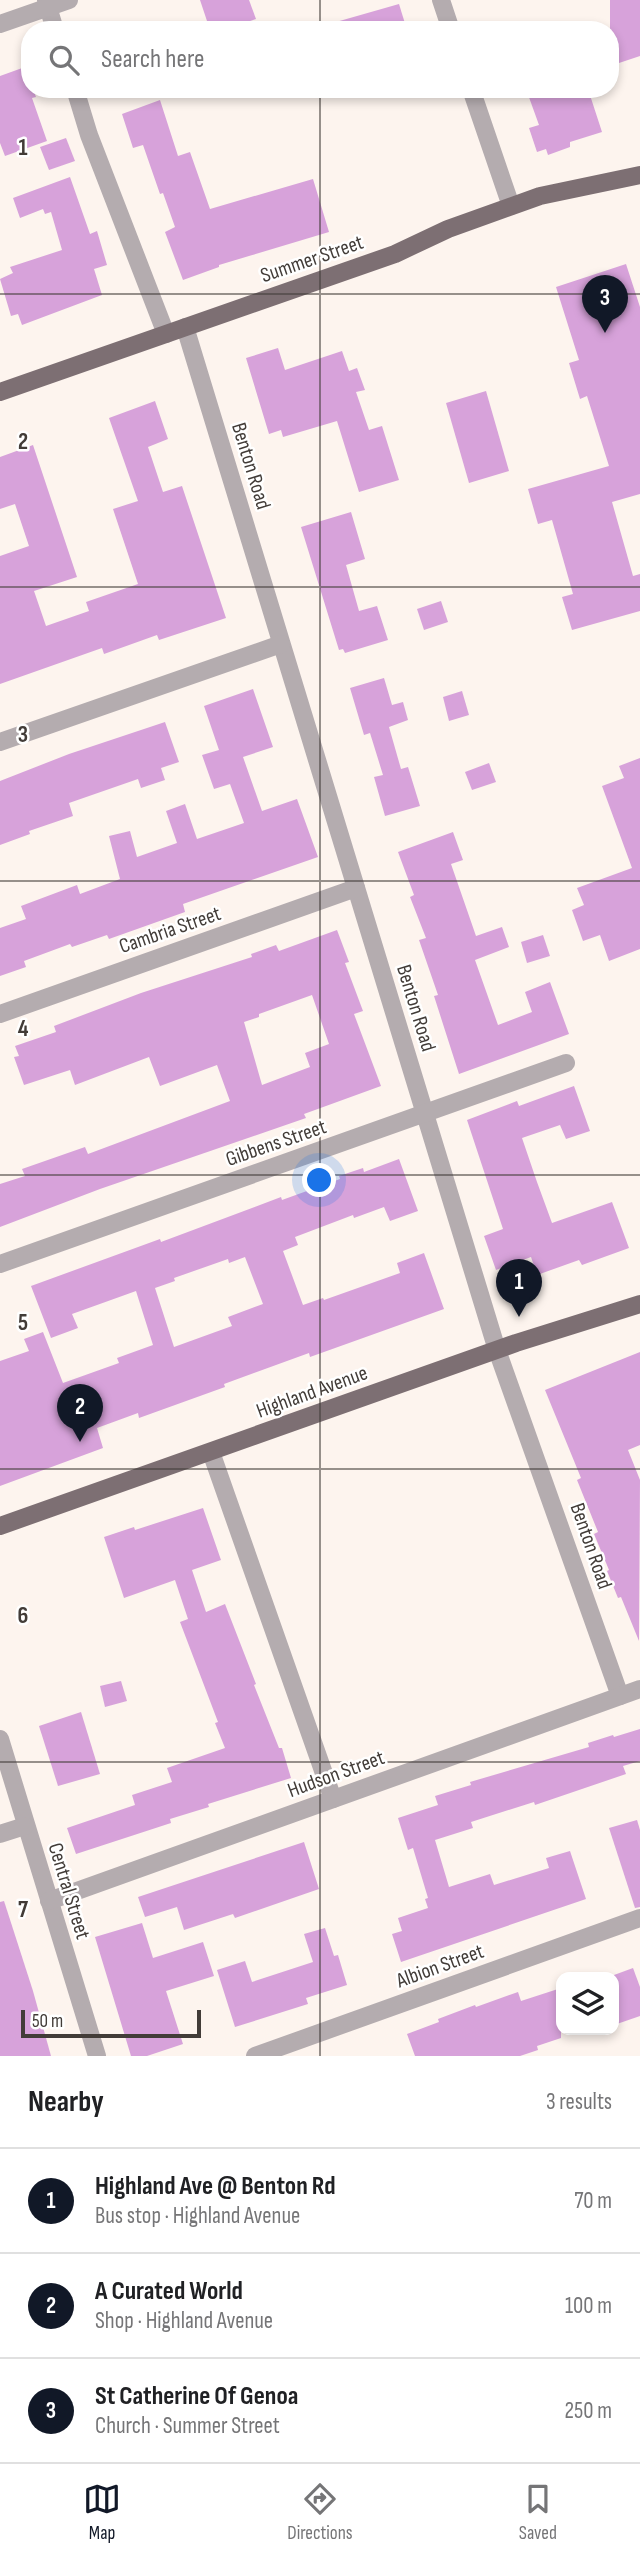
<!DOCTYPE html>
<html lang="en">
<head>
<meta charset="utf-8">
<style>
  :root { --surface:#fff; --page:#f2f2f2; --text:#202124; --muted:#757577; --line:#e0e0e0; --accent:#111827 }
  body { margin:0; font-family:"Sofia Sans Condensed",sans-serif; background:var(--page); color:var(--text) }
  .controls { position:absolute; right:21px; bottom:21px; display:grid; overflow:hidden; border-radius:14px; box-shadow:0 4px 10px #0003 }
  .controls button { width:63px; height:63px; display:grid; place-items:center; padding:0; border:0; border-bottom:2px solid var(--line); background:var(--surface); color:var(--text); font:35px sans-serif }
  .scale { position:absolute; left:21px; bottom:18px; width:180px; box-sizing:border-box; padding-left:7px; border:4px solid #423c38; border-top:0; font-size:19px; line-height:24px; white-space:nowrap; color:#423c38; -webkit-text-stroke:5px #fff; paint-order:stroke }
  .you { position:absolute; left:320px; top:1181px; width:24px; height:24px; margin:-18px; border:5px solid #fff; border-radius:50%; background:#1a73e8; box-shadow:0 0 0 10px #1a73e833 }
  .badge { display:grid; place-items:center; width:46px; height:46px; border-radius:50%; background:var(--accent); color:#fff; font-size:23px; font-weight:700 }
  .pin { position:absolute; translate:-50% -58px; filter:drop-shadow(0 2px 4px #0008) }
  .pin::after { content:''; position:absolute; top:37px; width:24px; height:21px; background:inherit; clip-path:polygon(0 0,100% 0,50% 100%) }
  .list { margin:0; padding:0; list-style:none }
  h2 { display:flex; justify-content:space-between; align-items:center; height:91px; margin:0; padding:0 28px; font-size:30px }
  h2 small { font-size:23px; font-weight:400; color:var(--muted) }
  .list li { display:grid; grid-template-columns:46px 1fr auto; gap:21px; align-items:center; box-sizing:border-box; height:105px; padding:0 28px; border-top:2px solid var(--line) }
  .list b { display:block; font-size:26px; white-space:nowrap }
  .list p { margin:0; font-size:23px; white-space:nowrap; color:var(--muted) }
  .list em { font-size:23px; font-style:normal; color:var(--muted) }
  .icon { flex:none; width:38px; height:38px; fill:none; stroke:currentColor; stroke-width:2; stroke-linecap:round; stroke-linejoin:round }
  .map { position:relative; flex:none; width:640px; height:2056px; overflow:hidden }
  .search { position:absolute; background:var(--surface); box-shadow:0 4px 10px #0003; left:21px; right:21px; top:21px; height:77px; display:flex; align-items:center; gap:18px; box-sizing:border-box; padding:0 24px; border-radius:28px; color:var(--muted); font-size:26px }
  .sheet { height:406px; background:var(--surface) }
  nav { display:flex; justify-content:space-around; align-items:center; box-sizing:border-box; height:98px; border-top:2px solid var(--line); background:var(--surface); font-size:19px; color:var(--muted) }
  nav a { display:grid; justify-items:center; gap:4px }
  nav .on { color:var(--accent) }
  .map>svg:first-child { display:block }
</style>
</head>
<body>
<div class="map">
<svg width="640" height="2056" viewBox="0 0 640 2056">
  <rect width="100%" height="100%" fill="#fdf4ee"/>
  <!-- building -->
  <g fill="#d7a2da" fill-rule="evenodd">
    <polygon points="200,0 249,0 256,19 224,30 210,30"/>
    <polygon points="610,0 640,0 640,56 610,66"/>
    <polygon points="399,4 407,30 329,30 329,24"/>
    <polygon points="25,67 30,80 30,89 33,89 36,97 32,98 47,141 5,156 0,143 0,76"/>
    <polygon points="526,89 588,89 602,132 570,142 570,147 548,155 546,149 537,152 529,128 539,125"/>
    <polygon points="160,100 178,156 190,152 210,209 313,179 329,232 219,265 219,267 183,280 165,232 175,227 163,193 160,194 143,145 133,148 122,114"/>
    <polygon points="66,138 75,161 49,170 40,147"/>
    <polygon points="70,177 90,234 97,231 107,265 94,269 102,295 22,325 18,314 11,316 0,279 13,273 10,267 62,250 51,212 45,214 43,209 20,218 13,198"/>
    <polygon points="626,264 640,307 640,494 612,502 633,576 640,574 640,611 572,630 562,597 573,594 552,520 538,524 528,489 609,466 587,396 580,399 569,363 579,360 556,287"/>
    <polygon points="278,348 285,370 342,351 349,371 357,368 365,390 356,392 369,430 382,426 399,480 359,492 337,421 283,437 281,430 269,434 246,358"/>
    <polygon points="486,391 509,471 469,483 446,403"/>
    <polygon points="155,401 168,439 148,447 163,492 182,486 226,618 159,640 157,635 104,654 102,648 0,684 0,556 29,546 15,504 0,509 0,457 33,445 77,577 34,591 46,626 89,611 86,602 138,584 113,509 138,501 109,418"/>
    <polygon points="351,512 365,559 346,565 359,611 377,606 388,640 345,653 343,649 339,650 301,527"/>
    <polygon points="441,601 448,622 424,630 417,609"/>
    <polygon points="384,678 392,705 403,702 408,720 389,727 401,769 408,767 420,806 385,816 374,777 383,775 370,733 364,735 350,688"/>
    <polygon points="253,689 273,747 243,757 262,811 297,799 318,857 183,904 185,912 109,939 107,935 72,947 70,944 24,961 26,967 0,976 0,928 26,919 21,906 77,885 80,894 120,879 109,836 130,831 137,857 177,843 166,811 185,804 197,839 244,823 230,784 214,789 202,755 219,750 204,706"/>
    <polygon points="462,691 469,715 449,721 443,697"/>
    <polygon points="165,722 179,762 161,768 165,780 141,788 138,779 69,803 73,816 29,831 30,834 0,845 0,781 69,754"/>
    <polygon points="640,758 640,949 609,961 600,935 583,941 572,910 584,905 577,888 632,868 602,786 624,778 619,766"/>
    <polygon points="489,763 496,782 472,790 465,772"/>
    <polygon points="453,832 463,860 451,864 476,936 502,927 509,947 475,960 498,1025 532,1012 525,992 550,982 569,1034 459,1074 434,996 438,995 419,940 426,938 410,897 414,895 398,852"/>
    <path d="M337,930L349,962L345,963L363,1011L354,1014L381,1086L304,1114L306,1118L100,1189L0,1227V1184L25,1176L22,1169L85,1147L88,1154L230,1101L217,1065L160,1086L149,1057L75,1085L70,1070L24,1085L14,1057L19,1056L15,1046L56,1032L54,1026L141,993L252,957L251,954L276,945L279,951ZM312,995L329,1044L305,1053L310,1067L262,1085L244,1022L259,1017V1014Z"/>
    <polygon points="543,935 550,956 527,963 521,942"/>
    <polygon points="574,1086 590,1131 566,1139 560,1125 522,1138 537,1182 552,1223 612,1202 629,1248 582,1265 579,1260 537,1275 531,1257 496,1270 484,1236 503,1229 467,1120 517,1101 519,1106"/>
    <path d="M399,1159L418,1211L390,1221L384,1207L354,1218L353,1215L295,1237L298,1245L283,1251L303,1305L323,1298L324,1300L400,1273L397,1263L424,1253L444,1309L310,1357L309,1353L224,1384L225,1387L139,1418L138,1413L97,1428L103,1448L0,1486V1361L29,1351L24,1339L43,1332L63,1383L119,1363L117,1358L153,1345L136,1291L72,1314L78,1328L51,1338L31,1286L160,1239L161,1242L281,1197L282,1200L340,1179L339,1176L363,1168L364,1172ZM245,1257L263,1304L228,1317L232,1326L174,1347L155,1288L175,1281L174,1278L228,1259L229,1263Z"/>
    <polygon points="640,1352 640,1445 628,1450 640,1480 639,1641 621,1597 618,1598 607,1571 609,1570 594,1534 598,1532 577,1480 581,1478 545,1390"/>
    <polygon points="203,1508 221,1560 192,1570 206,1612 225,1604 256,1684 254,1685 279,1748 282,1748 291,1778 208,1804 209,1807 170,1819 171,1823 76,1854 67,1828 135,1805 132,1795 172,1782 167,1768 225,1748 215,1723 218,1722 180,1622 188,1619 175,1580 124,1598 104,1537 134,1527 135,1530"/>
    <polygon points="121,1681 127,1701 105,1707 100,1686"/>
    <polygon points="81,1712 100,1774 58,1786 39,1726"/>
    <polygon points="640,1729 640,1761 623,1766 626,1774 535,1805 534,1802 471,1822 473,1828 435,1840 449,1887 490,1874 494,1885 549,1868 546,1858 570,1851 586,1899 401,1962 392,1934 402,1931 398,1918 428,1908 425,1899 428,1898 413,1848 408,1850 398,1818 438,1805 435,1796 471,1785 470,1782 589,1747 588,1743 613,1735 614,1737"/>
    <polygon points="637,1820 640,1830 640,1907 635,1908 609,1828"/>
    <polygon points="304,1842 319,1889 235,1918 233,1914 184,1930 177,1907 145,1917 138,1897"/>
    <polygon points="4,1901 33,1991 51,2056 0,2056 0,1902"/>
    <polygon points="142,1923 153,1958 203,1942 214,1976 166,1991 183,2044 147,2056 131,2056 95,1937"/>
    <polygon points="325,1928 334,1956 338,1955 347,1985 306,1998 308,2004 235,2027 217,1970 245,1961 252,1982 313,1962 304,1934"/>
    <polygon points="633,1968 640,1987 640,2016 614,2025 614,1975"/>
    <polygon points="558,1989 561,2001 561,2038 537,2046 538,2050 520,2056 415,2056 407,2034 439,2022 438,2019 475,2005 476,2007 518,1992 521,2001"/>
  </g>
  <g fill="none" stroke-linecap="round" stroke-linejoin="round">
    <!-- minor -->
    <g stroke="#b4acaf" stroke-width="18">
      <polyline points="46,0 55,30"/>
      <polyline points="441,0 451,30"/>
      <polyline points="0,24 69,0"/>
      <polyline points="75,89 89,135 166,334"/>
      <polyline points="471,89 511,206"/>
      <polyline points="185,327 497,1350 620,1696"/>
      <polyline points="0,742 281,644"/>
      <polyline points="0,1014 356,888"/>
      <polyline points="0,1264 566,1063"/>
      <polyline points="211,1452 333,1799"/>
      <polyline points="0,1739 97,2056"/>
      <polyline points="0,1834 25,1826"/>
      <polyline points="49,1901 640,1689"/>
      <polyline points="255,2056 640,1918"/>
    </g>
    <!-- major -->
    <g stroke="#7d6f73" stroke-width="18">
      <polyline points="0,392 395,254 448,229 540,196 640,175"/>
      <polyline points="0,1526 516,1343 640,1304"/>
    </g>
  </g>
  <!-- grid -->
  <path fill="none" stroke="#423c38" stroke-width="2" stroke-opacity="0.55" d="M320,0V30M320,89V2056M0,294H640M0,587H640M0,881H640M0,1175H640M0,1469H640M0,1762H640"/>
  <g text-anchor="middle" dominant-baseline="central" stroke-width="5" stroke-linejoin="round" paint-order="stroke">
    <!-- street labels -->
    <g font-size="21" fill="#423c38" stroke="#fff">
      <text transform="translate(312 259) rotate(-19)">Summer Street</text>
      <text transform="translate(251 466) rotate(73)">Benton Road</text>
      <text transform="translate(170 930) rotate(-19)">Cambria Street</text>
      <text transform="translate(416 1008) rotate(73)">Benton Road</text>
      <text transform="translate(276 1143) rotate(-19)">Gibbens Street</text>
      <text transform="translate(312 1392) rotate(-20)">Highland Avenue</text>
      <text transform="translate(591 1546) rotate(71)">Benton Road</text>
      <text transform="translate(336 1774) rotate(-20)">Hudson Street</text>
      <text transform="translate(69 1891) rotate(73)">Central Street</text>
      <text transform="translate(440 1966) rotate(-20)">Albion Street</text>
    </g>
  </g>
  <g font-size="23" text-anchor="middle" font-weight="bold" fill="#423c38" stroke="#fff" stroke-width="5" stroke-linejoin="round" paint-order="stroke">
    <text x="23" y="155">1</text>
    <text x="23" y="449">2</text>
    <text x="23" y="742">3</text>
    <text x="23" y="1036">4</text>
    <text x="23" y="1330">5</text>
    <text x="23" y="1623">6</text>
    <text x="23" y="1917">7</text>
  </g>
</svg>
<div class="controls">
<button><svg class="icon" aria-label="layers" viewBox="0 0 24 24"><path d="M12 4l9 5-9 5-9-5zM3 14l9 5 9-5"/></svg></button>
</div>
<div class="scale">50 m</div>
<div class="you"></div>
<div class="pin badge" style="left:519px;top:1317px">1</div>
<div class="pin badge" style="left:80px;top:1442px">2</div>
<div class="pin badge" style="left:605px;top:333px">3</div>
<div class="search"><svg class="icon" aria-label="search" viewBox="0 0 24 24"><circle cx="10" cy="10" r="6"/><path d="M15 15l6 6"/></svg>Search here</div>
</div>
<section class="sheet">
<h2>Nearby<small>3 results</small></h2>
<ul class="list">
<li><span class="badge">1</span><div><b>Highland Ave @ Benton Rd</b><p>Bus stop · Highland Avenue</p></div><em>70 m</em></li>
<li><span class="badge">2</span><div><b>A Curated World</b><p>Shop · Highland Avenue</p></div><em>100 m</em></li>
<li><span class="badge">3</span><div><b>St Catherine Of Genoa</b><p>Church · Summer Street</p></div><em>250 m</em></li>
</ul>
</section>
<nav>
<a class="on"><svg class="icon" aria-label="map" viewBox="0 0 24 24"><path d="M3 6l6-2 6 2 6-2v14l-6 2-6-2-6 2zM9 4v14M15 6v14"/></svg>Map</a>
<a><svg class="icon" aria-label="directions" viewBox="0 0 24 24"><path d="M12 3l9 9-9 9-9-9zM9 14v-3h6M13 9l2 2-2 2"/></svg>Directions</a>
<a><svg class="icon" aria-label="saved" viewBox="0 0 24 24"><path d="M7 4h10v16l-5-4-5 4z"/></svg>Saved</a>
</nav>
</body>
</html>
